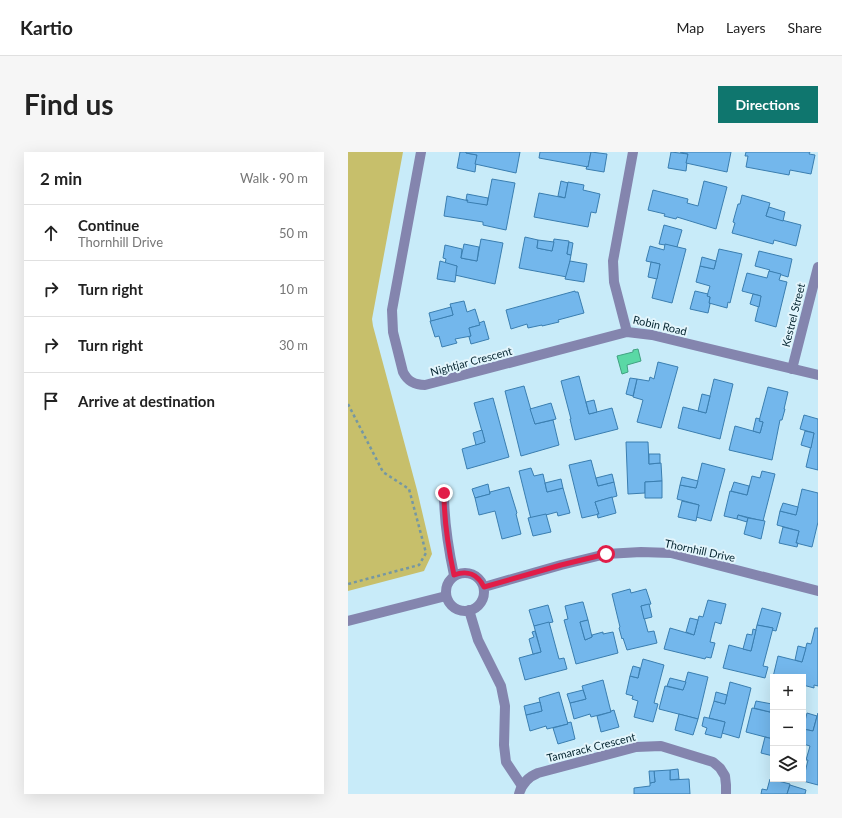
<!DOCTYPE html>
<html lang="en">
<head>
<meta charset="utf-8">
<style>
  :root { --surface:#fff; --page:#f6f6f6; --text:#222; --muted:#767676; --line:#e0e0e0; --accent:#0f766e }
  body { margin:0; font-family:Lato,sans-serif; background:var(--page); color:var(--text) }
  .controls { position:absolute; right:12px; bottom:12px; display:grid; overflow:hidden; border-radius:0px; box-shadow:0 4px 16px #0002 }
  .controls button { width:36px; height:36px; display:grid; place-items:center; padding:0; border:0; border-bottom:1px solid var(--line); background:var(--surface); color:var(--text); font:20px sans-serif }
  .stop { position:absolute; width:12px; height:12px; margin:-9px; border:3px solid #e11d48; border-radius:50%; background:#fff }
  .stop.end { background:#e11d48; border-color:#fff; box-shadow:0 1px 4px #0008 }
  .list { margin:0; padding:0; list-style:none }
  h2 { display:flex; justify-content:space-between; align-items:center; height:52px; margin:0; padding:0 16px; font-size:17px }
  h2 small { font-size:13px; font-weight:400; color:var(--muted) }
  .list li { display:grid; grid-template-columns:26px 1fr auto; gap:12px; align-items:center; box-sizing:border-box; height:56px; padding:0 16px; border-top:1px solid var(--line) }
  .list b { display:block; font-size:15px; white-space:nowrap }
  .list p { margin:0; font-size:13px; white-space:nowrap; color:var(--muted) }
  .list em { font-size:13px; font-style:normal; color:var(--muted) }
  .icon { flex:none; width:22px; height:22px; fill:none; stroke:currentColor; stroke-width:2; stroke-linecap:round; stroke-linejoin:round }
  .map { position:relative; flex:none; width:470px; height:642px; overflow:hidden; border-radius:0px }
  header { display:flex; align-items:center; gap:24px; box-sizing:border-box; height:56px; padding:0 20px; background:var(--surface); border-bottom:1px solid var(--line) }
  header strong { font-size:19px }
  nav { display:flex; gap:22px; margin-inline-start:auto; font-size:14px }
  .intro { display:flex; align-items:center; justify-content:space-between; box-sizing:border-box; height:96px; padding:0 24px }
  h1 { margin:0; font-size:28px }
  .button { padding:10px 18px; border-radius:0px; background:var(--accent); color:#fff; font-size:14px; font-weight:700 }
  main { display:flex; gap:24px; padding:0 24px }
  aside { flex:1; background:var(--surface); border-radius:0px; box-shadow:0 4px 16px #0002 }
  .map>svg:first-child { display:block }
</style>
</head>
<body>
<header>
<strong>Kartio</strong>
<nav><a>Map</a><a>Layers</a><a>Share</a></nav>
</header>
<div class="intro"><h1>Find us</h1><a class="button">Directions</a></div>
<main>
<aside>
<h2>2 min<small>Walk · 90 m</small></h2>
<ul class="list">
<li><svg class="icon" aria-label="ahead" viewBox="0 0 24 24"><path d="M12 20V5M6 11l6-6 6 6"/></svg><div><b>Continue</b><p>Thornhill Drive</p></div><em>50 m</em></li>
<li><svg class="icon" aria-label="right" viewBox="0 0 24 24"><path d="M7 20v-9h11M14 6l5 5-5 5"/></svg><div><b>Turn right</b></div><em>10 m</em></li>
<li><svg class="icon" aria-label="right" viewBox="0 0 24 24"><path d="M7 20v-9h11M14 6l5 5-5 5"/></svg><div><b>Turn right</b></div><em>30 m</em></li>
<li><svg class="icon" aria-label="arrive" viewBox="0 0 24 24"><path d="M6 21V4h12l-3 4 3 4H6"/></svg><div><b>Arrive at destination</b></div></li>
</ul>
</aside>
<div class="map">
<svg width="470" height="642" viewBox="0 0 470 642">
  <rect width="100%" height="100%" fill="#c8ebf9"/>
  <!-- green -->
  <polygon fill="#c7bf6b" points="0,0 55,0 24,167 25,174 69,338 84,402 76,419 0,439"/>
  <!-- water -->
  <polygon fill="#5ad8a5" stroke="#40a281" points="290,197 293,209 279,213 280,220 274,222 269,204 285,200 285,198"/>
  <!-- building -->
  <g fill="#73b7ec" stroke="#3a7eb0">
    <polygon points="112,0 118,0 118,1 129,3 127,20 109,16"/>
    <polygon points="118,0 172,0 168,21 127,12 129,3 118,1"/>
    <polygon points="192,0 243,0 240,15 191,6"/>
    <polygon points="243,0 259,2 256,20 238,17 239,14 240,15"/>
    <polygon points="323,0 340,2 338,19 320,16"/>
    <polygon points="332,0 383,0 379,20 338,11 340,2"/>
    <polygon points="398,0 462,0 461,2 467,3 463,22 442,18 441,23 398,15 400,4 397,4"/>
    <polygon points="144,27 167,31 158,78 135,73 135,70 96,64 99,44 139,53"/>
    <polygon points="213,29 220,31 217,46 210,44"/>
    <polygon points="356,29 379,35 368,77 329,65 328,67 316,64 317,62 300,58 305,38 340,47 339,51 350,54"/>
    <polygon points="220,30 236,33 235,38 252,42 248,61 243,60 240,75 186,65 191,41 217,46"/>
    <polygon points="119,42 140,46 139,53 119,50 120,48 118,48"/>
    <polygon points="394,43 422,51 418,64 453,73 448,94 426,88 425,92 384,81 387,71 385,70 390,52 392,52"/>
    <polygon points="421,55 437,60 435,69 418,64"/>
    <polygon points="316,73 334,78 329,95 311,92"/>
    <polygon points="177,85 190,88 189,96 204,99 206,87 221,89 219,102 223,103 219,125 171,116"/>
    <polygon points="133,87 155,91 147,132 107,123 109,114 97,112 98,107 95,106 97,93 114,97 113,106 129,109"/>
    <polygon points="190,88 206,90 204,99 189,96"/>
    <polygon points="221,90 225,91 223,103 219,102"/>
    <polygon points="116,92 131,95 129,109 113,106"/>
    <polygon points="317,92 338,97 324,151 304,146 312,112 298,109 302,94 316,98"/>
    <polygon points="371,97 394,102 382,151 380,150 379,156 361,151 362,145 359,144 362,134 348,130 352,114 366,117"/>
    <polygon points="411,99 444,107 440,125 421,119 422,118 407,114"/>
    <polygon points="354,105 368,109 366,117 352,114"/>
    <polygon points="92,109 109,114 107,130 89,127"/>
    <polygon points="222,109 239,112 236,130 217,127"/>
    <polygon points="303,110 312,112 309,127 300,125"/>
    <polygon points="421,119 433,122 431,128 439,130 428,175 407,169 413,144 394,139 399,121 419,126"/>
    <polygon points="227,139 227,140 230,140 236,161 210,168 211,170 194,174 194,173 180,176 179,172 163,177 158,158"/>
    <polygon points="347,139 360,142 359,144 362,145 361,151 362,152 360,161 342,157"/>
    <polygon points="405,142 413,144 411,155 402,152"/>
    <polygon points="116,149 119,160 127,157 132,173 121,176 123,184 107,187 109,191 94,195 91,184 87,185 82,169 105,163 102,152"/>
    <polygon points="103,155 105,163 83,169 81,161"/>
    <polygon points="136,169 141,187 123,192 121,185 123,184 121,176 132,173 131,171"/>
    <polygon points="310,210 330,215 313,276 289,270 295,248 285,245 289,227 301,229 302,225 306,227"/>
    <polygon points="231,224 241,262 264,256 270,277 227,288 222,267 223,267 213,229"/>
    <polygon points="282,226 289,227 285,244 278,242"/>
    <polygon points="366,227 385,232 372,287 330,276 335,255 358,261"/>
    <polygon points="176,234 187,272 205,268 211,293 173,304 157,239"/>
    <polygon points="420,235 440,240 436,257 437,257 434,268 432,268 424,308 381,298 387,274 412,281 415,270 411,269"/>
    <polygon points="354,242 362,244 358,261 350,259"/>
    <polygon points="145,246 161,305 119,317 114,297 137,290 126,251"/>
    <polygon points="246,248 249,260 241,262 238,250"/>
    <polygon points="203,251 208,267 187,272 182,257"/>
    <polygon points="456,263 470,267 470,318 458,315 466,281 452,277"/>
    <polygon points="408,266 412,267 411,269 415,270 412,281 405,279"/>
    <polygon points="134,278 137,290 128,293 125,281"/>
    <polygon points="457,279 466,281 463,296 453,293"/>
    <polygon points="278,290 300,290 301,312 313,311 314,329 297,330 297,341 280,342"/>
    <polygon points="301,302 312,302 312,311 301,312"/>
    <polygon points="243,308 250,334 266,330 269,344 247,350 251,362 234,366 221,313"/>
    <polygon points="354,311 377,317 363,369 348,365 351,353 329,347 332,333 348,336"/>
    <polygon points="183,316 186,324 195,322 199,340 215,336 222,361 210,364 209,360 183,367 171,319"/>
    <polygon points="414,319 427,322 415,369 390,363 389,367 376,364 382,339 399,343 404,324 412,326"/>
    <polygon points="264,322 266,330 250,334 248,326"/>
    <polygon points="334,325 350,329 348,336 332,333"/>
    <polygon points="213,327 215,336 199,340 197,331"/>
    <polygon points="314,329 314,346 297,346 297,330"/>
    <polygon points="386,330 401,334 399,343 383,339"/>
    <polygon points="140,332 142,342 127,346 124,337"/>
    <polygon points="161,335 169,361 168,362 173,382 154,387 147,359 131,363 127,346 142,342 142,340"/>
    <polygon points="454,337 470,341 470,370 464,395 448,391 451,379 429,373 432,359 448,363"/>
    <polygon points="264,345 268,361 250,366 249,362 251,362 247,350"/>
    <polygon points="334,349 351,353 348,369 330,365"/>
    <polygon points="435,351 450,355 448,363 432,359"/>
    <polygon points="198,362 203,380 185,384 180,366"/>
    <polygon points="390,363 400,366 399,370 389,367"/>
    <polygon points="400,366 417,369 413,387 396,382"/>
    <polygon points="435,375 451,379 448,391 450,391 449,395 431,391"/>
    <polygon points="282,437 283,441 298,437 303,452 293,454 300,480 306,479 309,491 279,498 275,486 274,487 271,476 272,475 264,442"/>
    <polygon points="360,448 378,452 373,472 367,470 362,490 367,491 363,506 358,505 357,507 316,497 322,476 346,483 351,464 355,465"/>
    <polygon points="234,450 235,450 240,468 232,470 237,488 244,485 244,483 255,480 255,482 265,480 270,501 228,512 216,468 220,467 217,454"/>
    <polygon points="301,452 304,465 296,467 293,454"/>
    <polygon points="200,453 205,470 186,474 181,458"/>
    <polygon points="414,456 433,461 428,479 424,478 425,476 409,473"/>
    <polygon points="342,466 350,468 346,483 338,480"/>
    <polygon points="240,468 244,485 237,488 232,470"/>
    <polygon points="201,470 211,507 216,506 219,517 177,528 171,506 193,500 186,474"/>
    <polygon points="409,473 425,476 415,514 420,515 417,526 375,516 381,493 403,499"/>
    <polygon points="467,476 470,476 470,534 466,533 466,536 455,533 455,525 425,525 430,504 454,510 459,491 463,492"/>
    <polygon points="405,477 408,478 403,499 395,497 399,482 404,483"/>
    <polygon points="187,479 193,500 185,502 181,487 186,485 184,480"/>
    <polygon points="450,494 458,496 454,510 447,508"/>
    <polygon points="295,507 316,513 306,551 310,552 305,570 286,565 290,549 284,547 285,544 278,542 282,524 290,526"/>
    <polygon points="285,514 292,516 290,526 282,524"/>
    <polygon points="340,520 360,525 350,567 311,557 317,534 335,538"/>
    <polygon points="322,526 338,530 335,538 319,534"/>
    <polygon points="255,528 263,560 243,565 242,562 226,567 222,551 238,547 234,534"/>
    <polygon points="382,530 403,536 391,586 374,581 377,570 361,566 366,549 377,552"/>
    <polygon points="235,538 238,547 222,551 219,542"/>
    <polygon points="211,540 220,572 199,577 198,574 182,579 178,563 194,559 191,546"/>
    <polygon points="368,540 379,543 377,552 366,549"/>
    <polygon points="425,548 425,587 398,580 404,556 422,560"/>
    <polygon points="408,549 424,552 422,560 406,556"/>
    <polygon points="192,550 194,559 178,563 176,554"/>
    <polygon points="266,558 271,575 253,580 249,564 263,560 263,559"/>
    <polygon points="459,561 469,564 465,579 455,577"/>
    <polygon points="470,561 470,633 455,629 460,608 458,608 462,594 455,592 455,577 465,579"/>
    <polygon points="331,562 350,567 345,583 327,578"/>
    <polygon points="356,565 377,570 373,586 357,582 359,576 354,574"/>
    <polygon points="223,570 227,587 210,592 205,576 220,572 219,571"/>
    <polygon points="417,585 425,587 425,604 413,601"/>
    <polygon points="330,617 331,627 322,628 322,618"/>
    <polygon points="322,618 322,628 341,627 342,642 286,642 286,636 302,634 302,631 307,630 306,619"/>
    <polygon points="301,619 306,619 307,630 302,631"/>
    <polygon points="422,627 442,632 439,642 413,642 414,637 419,638"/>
    <polygon points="442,633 458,638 457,642 439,642"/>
  </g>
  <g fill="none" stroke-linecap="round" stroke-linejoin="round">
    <!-- path -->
    <polyline stroke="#7597a3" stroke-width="2.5" stroke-dasharray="3 3" stroke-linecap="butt" points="0,252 35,320 61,337 78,401 71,413 0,432"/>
    <!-- minor -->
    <g stroke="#8485ae" stroke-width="10">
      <path d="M73,0L44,158L45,180L55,220C60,230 67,233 77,233L279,180L304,183L470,223"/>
      <polyline points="279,180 266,130 265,109 285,0"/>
      <polyline points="444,217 470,115"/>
      <path d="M96,341C96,369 100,395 106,423"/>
      <circle cx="117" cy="440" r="19"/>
      <polyline points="136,435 213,413 258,402 293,400 323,401 470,439"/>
      <polyline points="121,458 130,488 153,534 157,554 156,593 158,610 174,634"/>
      <polyline points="0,469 98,444"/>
      <path d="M171,642C174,631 180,625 190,621L288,595L313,594L365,610L372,616L377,624L378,633V642"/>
    </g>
  </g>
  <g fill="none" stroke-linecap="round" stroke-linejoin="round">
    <!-- route -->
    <path stroke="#e11d48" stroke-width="5" d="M96,341C96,369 100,395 106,423C119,418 130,422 136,435L213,413L258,402"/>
  </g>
  <g text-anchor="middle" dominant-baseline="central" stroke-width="4" stroke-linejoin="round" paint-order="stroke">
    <!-- street labels -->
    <g font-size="11" fill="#03232e" stroke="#e3f5fc">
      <text transform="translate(445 163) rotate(-76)">Kestrel Street</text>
      <text transform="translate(312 173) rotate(13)">Robin Road</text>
      <text transform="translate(123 209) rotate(-15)">Nightjar Crescent</text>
      <text transform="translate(352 398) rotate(12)">Thornhill Drive</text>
      <text transform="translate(243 595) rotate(-14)">Tamarack Crescent</text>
    </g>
  </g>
</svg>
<div class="controls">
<button>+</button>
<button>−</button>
<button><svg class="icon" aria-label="layers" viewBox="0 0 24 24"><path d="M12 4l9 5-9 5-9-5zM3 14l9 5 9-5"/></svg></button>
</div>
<div class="stop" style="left:258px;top:402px"></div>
<div class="stop end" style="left:96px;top:341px"></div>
</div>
</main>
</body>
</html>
